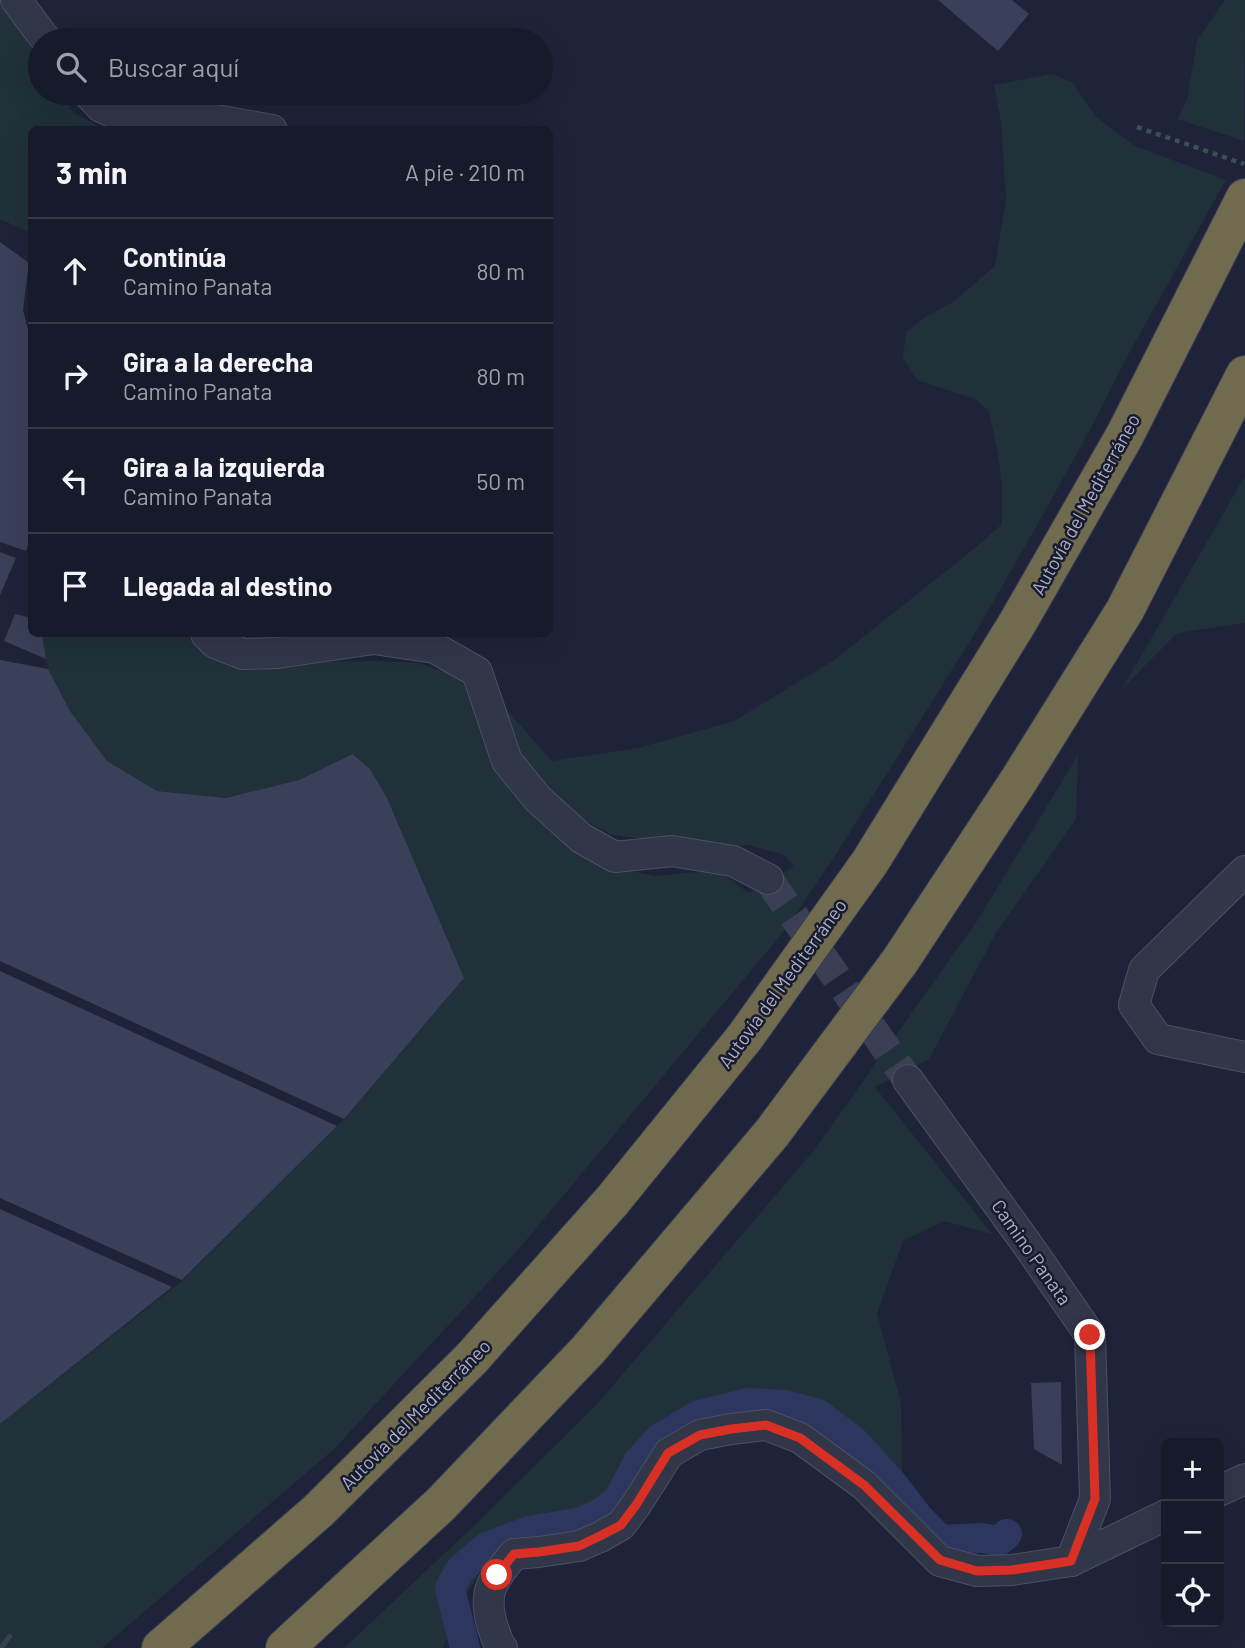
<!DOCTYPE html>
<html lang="es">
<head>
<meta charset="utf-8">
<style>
  :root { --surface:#161a2b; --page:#232737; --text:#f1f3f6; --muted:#9ea1a9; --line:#353847 }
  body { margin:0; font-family:Barlow,sans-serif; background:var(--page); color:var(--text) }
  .controls { position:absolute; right:21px; bottom:21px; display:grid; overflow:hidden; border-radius:10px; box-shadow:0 7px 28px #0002 }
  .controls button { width:63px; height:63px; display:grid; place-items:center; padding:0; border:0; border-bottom:2px solid var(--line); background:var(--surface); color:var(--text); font:35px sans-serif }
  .stop { position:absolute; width:21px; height:21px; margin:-16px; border:5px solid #d93025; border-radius:50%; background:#fff }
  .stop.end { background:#d93025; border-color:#fff; box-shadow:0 2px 7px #0008 }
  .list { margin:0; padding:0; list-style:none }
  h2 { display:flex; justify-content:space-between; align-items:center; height:91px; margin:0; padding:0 28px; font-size:30px }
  h2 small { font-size:23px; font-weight:400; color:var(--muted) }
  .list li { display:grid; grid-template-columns:46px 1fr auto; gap:21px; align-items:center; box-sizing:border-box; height:105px; padding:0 28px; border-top:2px solid var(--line) }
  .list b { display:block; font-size:26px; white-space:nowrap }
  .list p { margin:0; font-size:23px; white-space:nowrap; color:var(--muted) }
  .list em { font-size:23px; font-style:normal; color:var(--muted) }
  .icon { flex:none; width:38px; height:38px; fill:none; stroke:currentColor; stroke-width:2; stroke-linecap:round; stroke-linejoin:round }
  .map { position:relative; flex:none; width:1245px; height:1648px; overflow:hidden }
  .search { position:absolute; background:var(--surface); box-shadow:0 7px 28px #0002; left:28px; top:28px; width:525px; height:77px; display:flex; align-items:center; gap:18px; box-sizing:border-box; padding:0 24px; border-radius:38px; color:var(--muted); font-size:26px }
  .panel { position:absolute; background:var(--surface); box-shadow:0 7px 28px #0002; left:28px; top:126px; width:525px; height:511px; border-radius:10px }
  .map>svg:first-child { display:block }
</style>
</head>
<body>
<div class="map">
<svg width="1245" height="1648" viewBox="0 0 1245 1648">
  <rect width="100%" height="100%" fill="#1e2339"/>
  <!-- green -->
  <g fill="#20313a">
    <polygon points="0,0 6,0 11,15 40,60 40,93 61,93 73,112 104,129 32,130 31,233 0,219"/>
    <polygon points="1225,0 1245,0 1244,141 1177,119 1187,100 1197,41"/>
    <polygon points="1052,74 1072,82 1096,117 1135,146 1226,180 1128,355 1093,424 1044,513 977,630 835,856 784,931 518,1250 334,1449 102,1648 0,1648 0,1424 183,1280 344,1119 464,978 387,798 370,769 354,754 299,780 226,798 157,791 107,761 70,711 48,669 42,634 183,634 215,660 256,670 325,662 380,661 418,663 448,673 469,688 492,757 525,808 569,849 614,867 654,876 719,870 748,893 794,867 785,855 748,845 712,847 612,835 573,814 522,758 509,737 507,710 552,761 638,748 734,721 834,660 975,548 1002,524 1002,490 999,460 989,411 975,399 917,380 903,358 906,332 925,317 953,302 995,266 1006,200 1001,122 994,85"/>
    <polygon points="1245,476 1245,623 1177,633 1122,689"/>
    <polygon points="1078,755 1076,819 996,933 929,1059 875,1087 992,1234 944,1221 903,1241 877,1313 901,1403 902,1478 906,1507 872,1468 826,1426 802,1415 752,1408 704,1420 613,1513 592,1526 508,1541 483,1568 460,1604 443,1648 344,1648 479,1521 598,1403 815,1149 977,921"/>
  </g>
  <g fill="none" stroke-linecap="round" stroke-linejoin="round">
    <!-- canal -->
    <polyline stroke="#2c365e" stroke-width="30" points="465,1648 450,1588 460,1570 487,1547 529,1531 581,1522 601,1513 618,1500 638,1462 660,1438 699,1415 747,1403 785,1405 818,1414 855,1442 893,1484 919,1518 941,1540 982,1538 999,1541 1007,1534"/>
  </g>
  <!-- building -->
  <g fill="#3a4059">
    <polygon points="938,0 1012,0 1029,14 998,51"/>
    <polygon points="0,242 29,263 23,310 32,346 32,534 26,551 0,542"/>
    <polygon points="0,552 16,558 0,595"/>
    <polygon points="15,614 32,618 32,634 42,634 46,659 4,641"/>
    <polygon points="0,660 48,669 70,711 107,761 157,791 226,798 299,780 353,754 370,769 387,798 464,978 344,1119 0,961"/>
    <polygon points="0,971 337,1126 182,1280 0,1198"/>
    <polygon points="0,1209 172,1287 0,1424"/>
    <polygon points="1061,1382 1062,1465 1034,1449 1031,1383"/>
  </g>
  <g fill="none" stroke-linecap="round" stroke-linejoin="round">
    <!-- minor-tunnel -->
    <g stroke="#3a3f55" stroke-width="30" stroke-dasharray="30 15" stroke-linecap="butt">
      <polyline points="768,879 908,1080"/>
      <polyline points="0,1645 4,1648"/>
    </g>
    <defs>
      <g id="minor">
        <polyline points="16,0 46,40"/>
        <polyline points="88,93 101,107 131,120 205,118 272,130"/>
        <polyline points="206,634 215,643 243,654 277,653 374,639 435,648 477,672 507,761 538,799 581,838 615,857 672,851 733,861 768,879"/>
        <polyline points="1245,871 1144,970 1134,1005 1158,1039 1245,1057"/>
        <polyline points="908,1080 1027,1244 1090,1335 1095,1499 1071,1561"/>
        <polyline points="1219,1491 1245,1479"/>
        <path d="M502,1648C497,1642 496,1635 493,1628C482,1592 492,1581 514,1554L539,1552L579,1546L600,1537L621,1525L636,1505L669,1453L700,1435L731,1429L766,1425L800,1438L864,1485L940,1561L977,1571L1012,1570L1071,1561L1166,1515"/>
      </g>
      <g id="highway">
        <polyline points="161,1648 318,1511 471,1359 612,1201 745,1037 870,862 1018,622 1125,435 1245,198"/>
        <polyline points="285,1648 441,1504 588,1350 772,1133 900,961 1019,780 1125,610 1245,375"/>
      </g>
    </defs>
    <!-- minor casing -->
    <use href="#minor" stroke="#4c5064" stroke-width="32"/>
    <!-- highway casing -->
    <use href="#highway" stroke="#393d51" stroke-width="40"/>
    <!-- path -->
    <polyline stroke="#3e4e57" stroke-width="4.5" stroke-dasharray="5 5" stroke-linecap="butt" points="1137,127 1244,164"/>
    <!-- minor -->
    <use href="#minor" stroke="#323649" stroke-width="30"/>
    <!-- highway -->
    <use href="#highway" stroke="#706b4e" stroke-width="38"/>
  </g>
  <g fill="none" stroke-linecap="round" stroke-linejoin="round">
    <!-- route -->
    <polyline stroke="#d93025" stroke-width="9" points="497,1575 514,1554 539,1552 579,1546 600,1536 621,1525 636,1505 668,1453 700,1435 731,1429 766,1425 800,1438 864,1485 940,1560 977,1571 1012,1570 1071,1561 1095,1499 1090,1335"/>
  </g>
  <g text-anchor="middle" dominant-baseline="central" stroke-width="5" stroke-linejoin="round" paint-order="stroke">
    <!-- street labels -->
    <g font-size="19" fill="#acb0c6" stroke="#181b2e">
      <text transform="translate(1085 504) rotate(-61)">Autovía del Mediterráneo</text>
      <text transform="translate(782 983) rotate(-54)">Autovía del Mediterráneo</text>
      <text transform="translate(1032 1252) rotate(55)">Camino Panata</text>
      <text transform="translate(415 1414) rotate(-45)">Autovía del Mediterráneo</text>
    </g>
  </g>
</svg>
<div class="controls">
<button>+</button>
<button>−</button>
<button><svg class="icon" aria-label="locate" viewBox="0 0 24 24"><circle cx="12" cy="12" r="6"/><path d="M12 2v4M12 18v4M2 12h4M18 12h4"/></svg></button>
</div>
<div class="stop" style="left:497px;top:1575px"></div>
<div class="stop end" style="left:1090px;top:1335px"></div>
<div class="search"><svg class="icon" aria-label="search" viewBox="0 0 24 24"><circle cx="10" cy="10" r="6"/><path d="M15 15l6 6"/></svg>Buscar aquí</div>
<section class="panel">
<h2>3 min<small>A pie · 210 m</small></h2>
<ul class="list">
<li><svg class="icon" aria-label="ahead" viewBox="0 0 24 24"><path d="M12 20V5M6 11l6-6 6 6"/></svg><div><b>Continúa</b><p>Camino Panata</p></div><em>80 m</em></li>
<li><svg class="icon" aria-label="right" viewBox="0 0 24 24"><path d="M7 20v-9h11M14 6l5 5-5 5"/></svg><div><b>Gira a la derecha</b><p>Camino Panata</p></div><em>80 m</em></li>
<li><svg class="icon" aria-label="left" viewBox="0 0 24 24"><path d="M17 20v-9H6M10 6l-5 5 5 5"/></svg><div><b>Gira a la izquierda</b><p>Camino Panata</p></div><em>50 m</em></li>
<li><svg class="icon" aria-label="arrive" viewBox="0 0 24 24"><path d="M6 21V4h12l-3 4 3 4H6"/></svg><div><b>Llegada al destino</b></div></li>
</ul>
</section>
</div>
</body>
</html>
